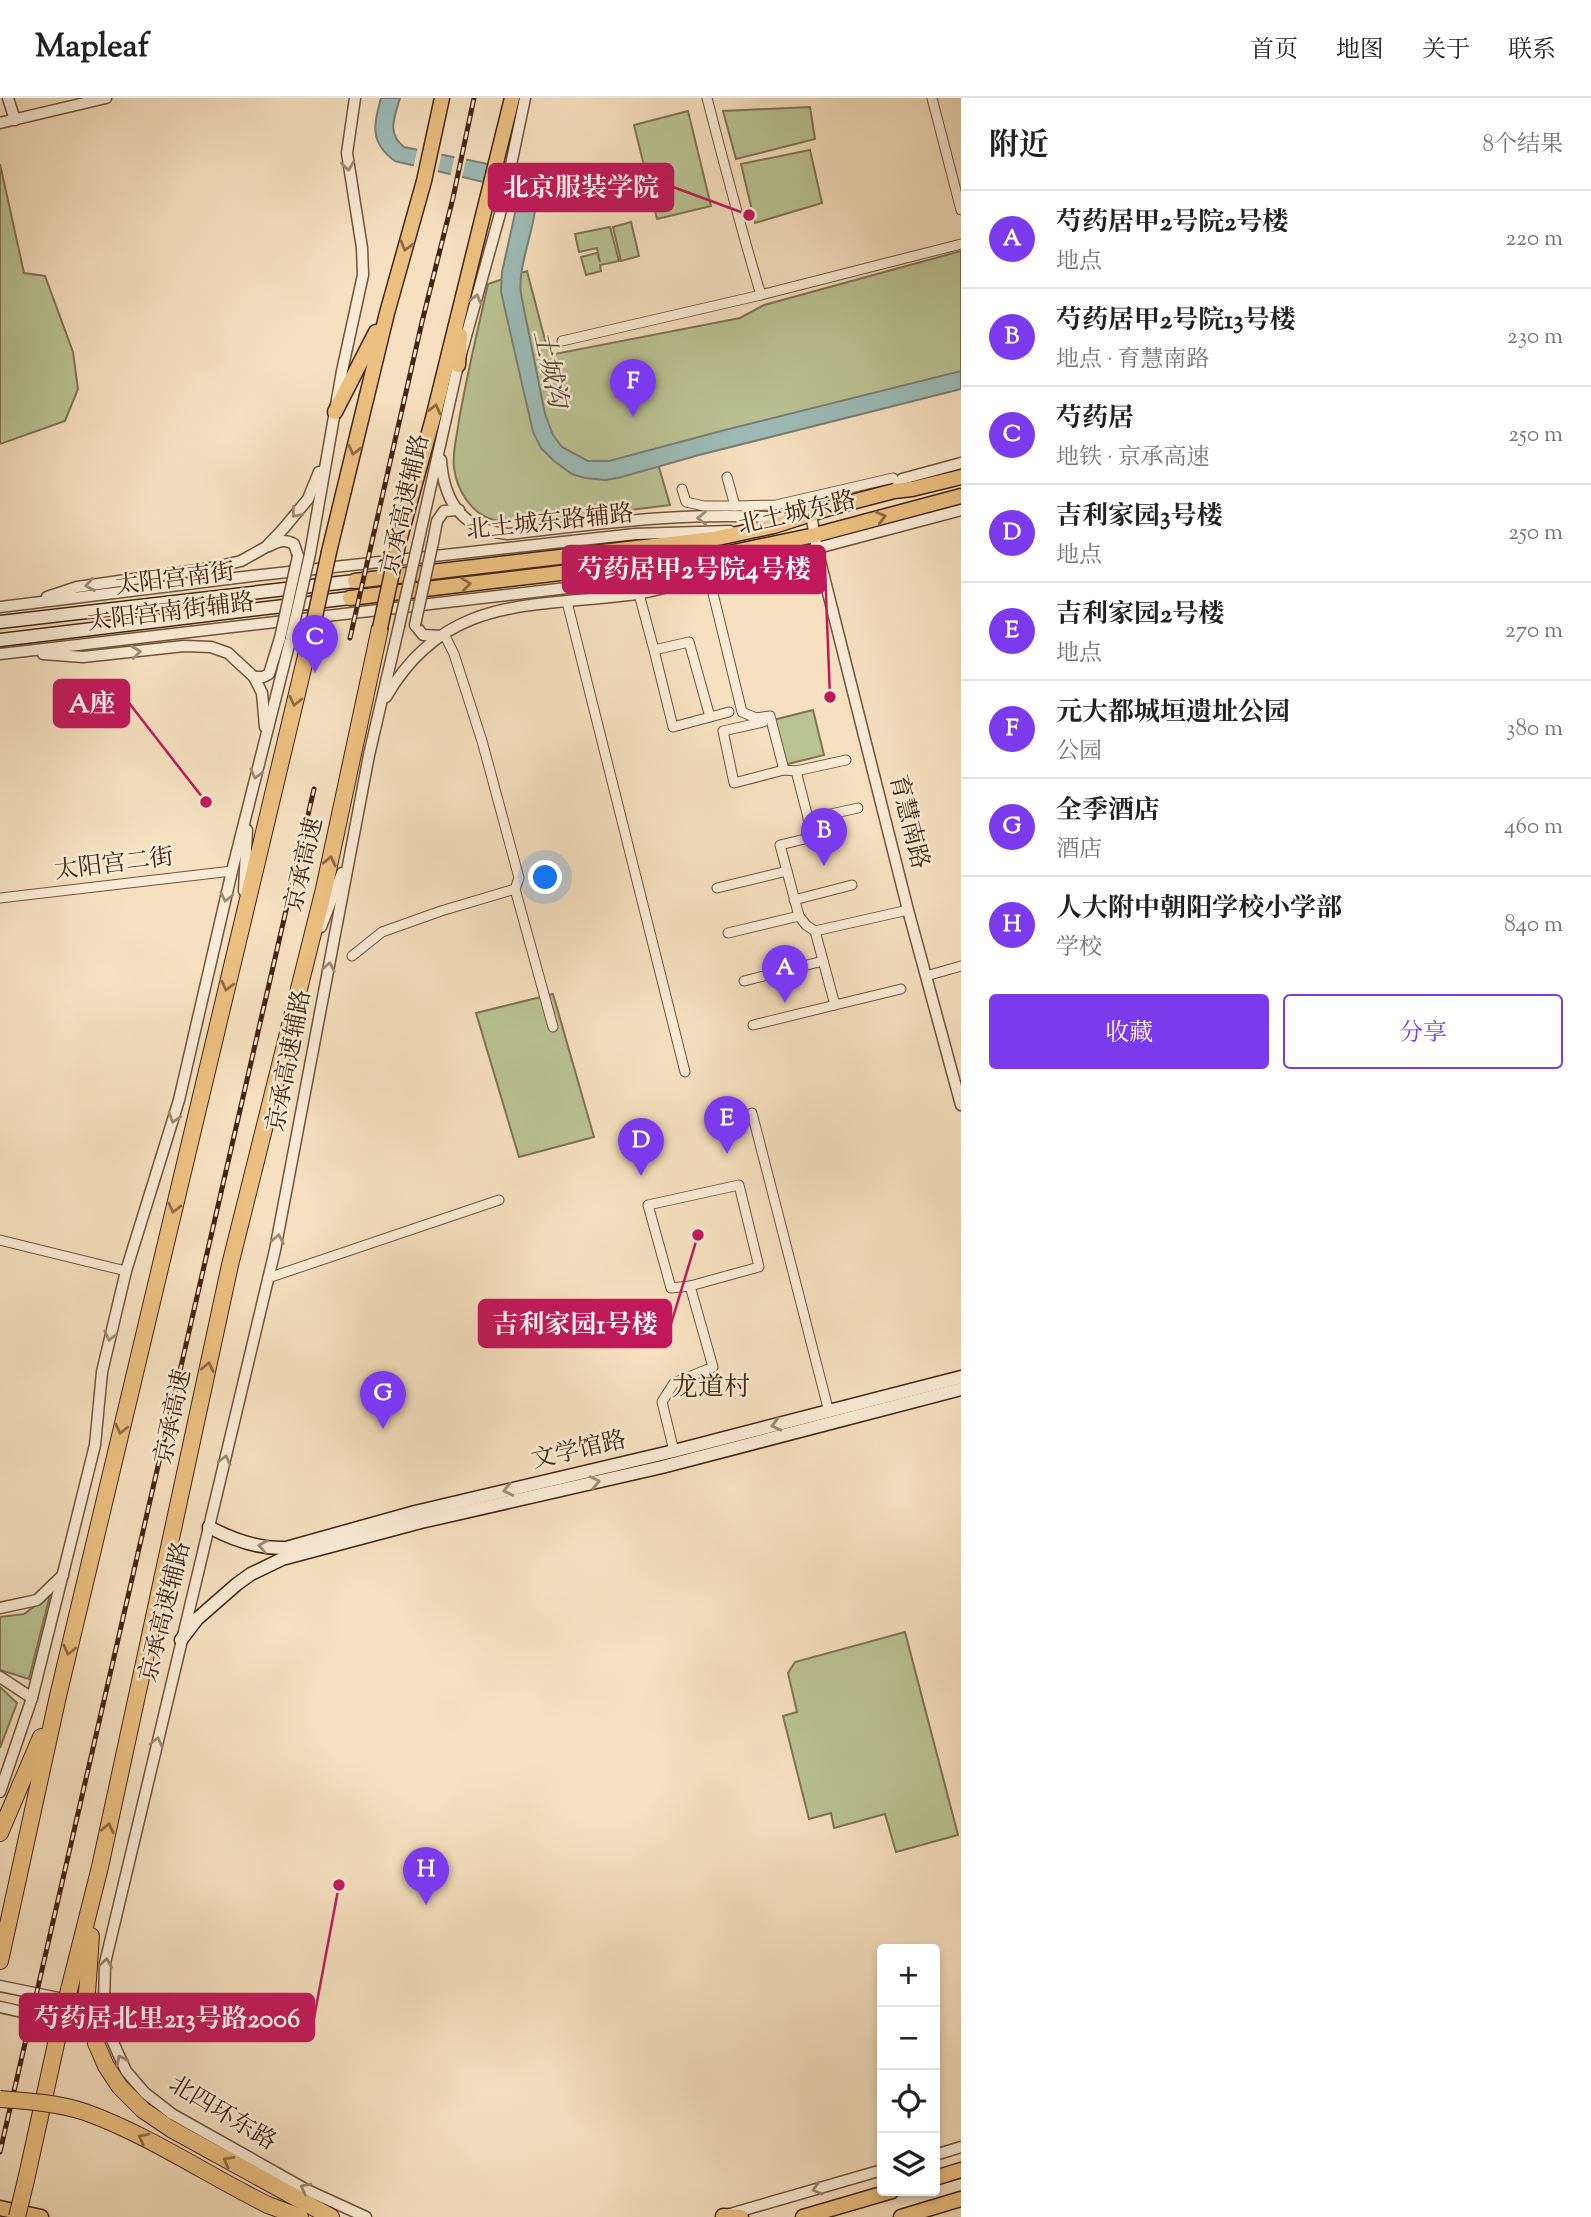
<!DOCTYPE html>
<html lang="zh">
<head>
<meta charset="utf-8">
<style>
  :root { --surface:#fff; --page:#f6f6f6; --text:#222; --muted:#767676; --line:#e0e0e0; --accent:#7c3aed }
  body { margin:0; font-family:"Sorts Mill Goudy","Noto Serif SC",serif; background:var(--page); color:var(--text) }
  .controls { position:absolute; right:21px; bottom:21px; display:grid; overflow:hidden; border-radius:7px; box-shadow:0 4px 10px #0003 }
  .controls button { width:63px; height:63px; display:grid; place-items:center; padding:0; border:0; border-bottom:2px solid var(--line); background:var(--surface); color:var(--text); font:35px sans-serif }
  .you { position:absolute; left:546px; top:780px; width:24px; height:24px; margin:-18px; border:5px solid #fff; border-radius:50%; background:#1a73e8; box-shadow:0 0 0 10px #1a73e833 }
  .badge { display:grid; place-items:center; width:46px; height:46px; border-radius:50%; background:var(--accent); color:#fff; font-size:23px; font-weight:700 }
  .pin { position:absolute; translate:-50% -58px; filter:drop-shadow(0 2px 4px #0008) }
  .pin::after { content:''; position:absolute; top:37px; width:24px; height:21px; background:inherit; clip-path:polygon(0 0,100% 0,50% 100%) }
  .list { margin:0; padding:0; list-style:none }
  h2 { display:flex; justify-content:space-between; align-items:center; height:91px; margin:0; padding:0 28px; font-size:30px }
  h2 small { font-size:23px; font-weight:400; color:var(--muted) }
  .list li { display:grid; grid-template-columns:46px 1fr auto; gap:21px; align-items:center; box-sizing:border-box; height:98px; padding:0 28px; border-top:2px solid var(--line) }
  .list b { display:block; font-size:26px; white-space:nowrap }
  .list p { margin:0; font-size:23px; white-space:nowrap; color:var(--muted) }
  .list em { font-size:23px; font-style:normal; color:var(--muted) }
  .actions { display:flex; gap:14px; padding:21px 28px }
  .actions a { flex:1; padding:16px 0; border:2px solid var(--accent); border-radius:7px; text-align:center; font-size:24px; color:var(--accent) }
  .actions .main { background:var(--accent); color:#fff }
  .icon { flex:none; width:38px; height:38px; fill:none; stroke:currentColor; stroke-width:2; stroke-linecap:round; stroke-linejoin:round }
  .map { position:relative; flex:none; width:961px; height:2119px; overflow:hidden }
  header { display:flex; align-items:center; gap:42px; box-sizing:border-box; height:98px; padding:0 35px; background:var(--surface); border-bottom:2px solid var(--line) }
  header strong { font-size:33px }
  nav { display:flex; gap:38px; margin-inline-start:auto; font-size:24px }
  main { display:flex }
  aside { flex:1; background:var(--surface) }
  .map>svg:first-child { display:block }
</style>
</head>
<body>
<header>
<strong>Mapleaf</strong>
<nav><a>首页</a><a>地图</a><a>关于</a><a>联系</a></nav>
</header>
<main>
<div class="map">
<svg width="961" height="2119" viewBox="0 0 961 2119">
  <rect width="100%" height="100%" fill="#f6e0bf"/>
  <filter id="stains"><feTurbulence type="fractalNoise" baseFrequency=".00286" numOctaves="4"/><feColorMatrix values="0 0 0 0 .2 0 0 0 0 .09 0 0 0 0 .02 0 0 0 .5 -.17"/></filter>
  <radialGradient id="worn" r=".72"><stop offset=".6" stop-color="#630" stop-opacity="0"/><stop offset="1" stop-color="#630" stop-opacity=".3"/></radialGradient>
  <!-- green -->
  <g fill="#bac394" stroke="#807452" stroke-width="2">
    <polygon points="810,9 815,41 736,61 723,13"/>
    <polygon points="688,13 711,108 657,121 634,27"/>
    <polygon points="810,52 822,105 755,125 741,66"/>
    <polygon points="0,66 24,175 45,178 73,254 78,291 65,323 0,346"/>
    <polygon points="631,124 639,158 621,163 613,129"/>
    <polygon points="610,129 619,163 600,167 601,173 586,177 581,159 597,155 600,164 597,150 579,154 575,136"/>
    <path d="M961,153V278L656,359L670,407C628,412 585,418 542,421C527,423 509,426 494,422C471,416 457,392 454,370C452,355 457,338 459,322C467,276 478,231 488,186L527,173L545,242L555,256L740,220L764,207Z"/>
    <polygon points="813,612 824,657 784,667 773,622"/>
    <polygon points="553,896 594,1039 519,1059 476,915"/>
    <polygon points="50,1497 29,1581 0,1572 0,1519 24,1516"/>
    <polygon points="905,1534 958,1737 896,1754 885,1716 834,1730 831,1715 809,1721 783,1618 797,1614 788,1575 795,1564"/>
    <polygon points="0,1589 17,1605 0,1650"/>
  </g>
  <!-- water -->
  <path fill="#9dbcb7" stroke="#7a7f74" stroke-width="2" d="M381,0H400C395,18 386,35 404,49L522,73C526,77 531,80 533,86C545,112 516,163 521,196L545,316L553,337L562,349L588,363H609L725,332L961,273V291L699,357L618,380L605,382L585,380L572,376L554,363L541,350L533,334L501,194L502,174L518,102L517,92L395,63C369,45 374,26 381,0Z"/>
  <!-- pier -->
  <g fill="#f6e0bf">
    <polygon points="418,48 442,54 437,77 413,72"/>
    <polygon points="455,56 467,58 461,83 450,80"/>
  </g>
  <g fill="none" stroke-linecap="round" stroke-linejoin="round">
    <defs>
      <g id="minor">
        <path d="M707,0C724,66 741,132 761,197"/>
        <polyline points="932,0 961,112"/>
        <polyline points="562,243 761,197 961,146"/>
        <polyline points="727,379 735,408 776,407 893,380"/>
        <polyline points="682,391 686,404 704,408 735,408"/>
        <polyline points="709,479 742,614 756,620 770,618 784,672 796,673 813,739 780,747 799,818 806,827 815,833"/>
        <polyline points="639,496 654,552 689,544 710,619 673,629 654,552"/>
        <polyline points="567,504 685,974"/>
        <polyline points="710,619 729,614"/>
        <polyline points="763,624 723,633 734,685 784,672"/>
        <polyline points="796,673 846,662"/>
        <polyline points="808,721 858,710"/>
        <polyline points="717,790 787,773"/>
        <polyline points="515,791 553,929"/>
        <polyline points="0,800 232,773"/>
        <polyline points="794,802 852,787"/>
        <polyline points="728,835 799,818"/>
        <polyline points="352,858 382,834 441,813 515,791 519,780 482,643 454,556 444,536"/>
        <polyline points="926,878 961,868"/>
        <polyline points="744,883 823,863"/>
        <polyline points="901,891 835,907 815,833 908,812"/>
        <polyline points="753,927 835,907"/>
        <polyline points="752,1015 829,1314"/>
        <polygon points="739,1087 759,1169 690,1188 671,1190 648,1107"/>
        <polyline points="0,1142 126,1173"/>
        <polyline points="268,1180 499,1102"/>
        <polyline points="674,1353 662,1304 674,1285 713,1269 690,1188"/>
      </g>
      <g id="tertiary">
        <polyline points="8,0 15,22"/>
        <polyline points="0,25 106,0"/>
        <path d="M441,362C444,405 463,432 508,436C602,425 698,412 792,421"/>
        <polyline points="894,393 902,381 961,365"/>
        <polyline points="811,416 817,451 908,812 961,1007"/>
        <polyline points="433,444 437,423 444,413 459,412"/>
        <polyline points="418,445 458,267 503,105 525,0"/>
        <path d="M269,448C278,443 284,441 294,446L298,458"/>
        <polyline points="310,456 342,273 363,177 362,150 347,55 355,0"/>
        <polyline points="47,499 77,489 211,470 241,463 266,449 284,430 308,401 319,374"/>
        <polyline points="0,509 252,478 635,436 730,433"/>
        <polyline points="415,527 423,537 442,538"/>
        <polyline points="0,556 653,480 723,475 961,412"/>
        <polyline points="43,556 83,559 184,548 211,549 228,555 254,579 262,595 265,629"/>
        <polyline points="254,579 263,579 269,576 280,540"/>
        <path d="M386,599C446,495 534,510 636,496C655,493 675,487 694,482"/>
        <polyline points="244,793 247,732"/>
        <polyline points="321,829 342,775"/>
        <polyline points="0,1510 37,1502 63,1477"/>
        <polyline points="0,1579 32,1600"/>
        <polyline points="0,1694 32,1600 95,1347 102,1274 126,1173 179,1002 232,773 291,539"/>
        <polyline points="0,1888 93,1907"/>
        <polyline points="0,1909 98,1931"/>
        <polyline points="935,2057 961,2049"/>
        <polyline points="730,2116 882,2072"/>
        <polyline points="366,2119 307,2092 172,2016 145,1995 126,1973 108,1933 104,1909 105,1865 275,1152 369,657 399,528"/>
      </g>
      <g id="secondary">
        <polyline points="0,524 355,483"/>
        <polyline points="0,542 350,500"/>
        <path d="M209,1429C233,1442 259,1451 286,1450L415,1414L674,1353L961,1279"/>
        <polyline points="181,1542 197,1521 237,1486 251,1476 282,1461 421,1424 662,1369 961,1291"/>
      </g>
      <g id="primary">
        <polyline points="653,480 698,465"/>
        <polyline points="355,483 713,441 774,428 833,409 894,393 912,391 961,379"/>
        <polyline points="350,500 729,455 815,437 961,398"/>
      </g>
      <g id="trunk">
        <polyline points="458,267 460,237"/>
        <polyline points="335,314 376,234"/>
        <polyline points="398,447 433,320 512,0"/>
        <polyline points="329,454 387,215 424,83 442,0"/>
        <polyline points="935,2080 961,2072"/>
        <polyline points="0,2110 41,2119"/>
        <polyline points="723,2118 741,2119"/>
        <polyline points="803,2119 892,2093"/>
        <polyline points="901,2119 961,2101"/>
      </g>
      <g id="motorway">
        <polyline points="0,1735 41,1639"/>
        <polyline points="0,1863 58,1598 311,537"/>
        <polyline points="69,1892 100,1769 230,1167 324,791 380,530"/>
        <polyline points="87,1895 91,1838"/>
        <polyline points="96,1945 106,1968 120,1989 143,2012 171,2031 331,2119"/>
        <polyline points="26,2082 58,1937"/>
        <polyline points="268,2107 300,2119"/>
      </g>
    </defs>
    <!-- minor casing -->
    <use href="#minor" stroke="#71533c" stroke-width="11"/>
    <!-- tertiary casing -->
    <use href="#tertiary" stroke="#71533c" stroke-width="13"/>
    <!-- secondary casing -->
    <use href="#secondary" stroke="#452410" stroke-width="15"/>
    <!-- primary casing -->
    <use href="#primary" stroke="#452410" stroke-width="17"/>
    <!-- trunk casing -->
    <use href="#trunk" stroke="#452410" stroke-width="17"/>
    <!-- motorway casing -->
    <use href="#motorway" stroke="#452410" stroke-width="18"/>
    <!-- minor -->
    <use href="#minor" stroke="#f9ebd5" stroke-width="9"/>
    <!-- tertiary -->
    <use href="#tertiary" stroke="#f9ebd5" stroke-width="10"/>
    <!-- secondary -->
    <use href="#secondary" stroke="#f9ebd5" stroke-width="12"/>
    <!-- primary -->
    <use href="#primary" stroke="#ebc080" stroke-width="14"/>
    <!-- trunk -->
    <use href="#trunk" stroke="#ebc080" stroke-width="14"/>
    <!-- motorway -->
    <use href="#motorway" stroke="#ebc080" stroke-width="16"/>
    <defs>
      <g id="rail">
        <polyline points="350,540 422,224 453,100 474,0"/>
        <polyline points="0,2054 314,691"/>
      </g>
    </defs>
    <!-- rail casing -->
    <use href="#rail" stroke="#452410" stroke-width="5"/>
    <!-- rail -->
    <use href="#rail" stroke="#f9ebd5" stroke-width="2.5" stroke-dasharray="8" stroke-linecap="butt"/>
    <defs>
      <g id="tertiary-bridge">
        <polyline points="415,527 433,444"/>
        <polyline points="399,528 418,445"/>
        <polyline points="291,539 310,456"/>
        <polyline points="280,540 298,458"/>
      </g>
      <g id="trunk-bridge">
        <polyline points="380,530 398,447"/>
        <polyline points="311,537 329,454"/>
      </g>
      <g id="motorway-bridge">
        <polyline points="87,1895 96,1945"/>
        <polyline points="58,1937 69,1892"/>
        <path d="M0,2001C28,2003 58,2005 85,2014C149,2037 207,2077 268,2107"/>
        <polyline points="17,2119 26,2082"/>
      </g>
    </defs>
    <!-- tertiary-bridge casing -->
    <use href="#tertiary-bridge" stroke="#71533c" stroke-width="13" stroke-linecap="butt"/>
    <!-- trunk-bridge casing -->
    <use href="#trunk-bridge" stroke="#452410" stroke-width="17" stroke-linecap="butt"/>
    <!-- motorway-bridge casing -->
    <use href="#motorway-bridge" stroke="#452410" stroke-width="18" stroke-linecap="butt"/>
    <!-- tertiary-bridge -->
    <use href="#tertiary-bridge" stroke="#f9ebd5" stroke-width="10"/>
    <!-- trunk-bridge -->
    <use href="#trunk-bridge" stroke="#ebc080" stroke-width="14"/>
    <!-- motorway-bridge -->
    <use href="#motorway-bridge" stroke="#ebc080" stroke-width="16"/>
  </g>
  <!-- one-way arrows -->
  <defs><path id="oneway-chevron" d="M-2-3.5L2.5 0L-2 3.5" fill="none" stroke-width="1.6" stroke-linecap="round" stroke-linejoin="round" transform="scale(1.75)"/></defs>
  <g stroke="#9f8872">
    <use href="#oneway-chevron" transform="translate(348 68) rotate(83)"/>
    <use href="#oneway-chevron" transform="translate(476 201) rotate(-75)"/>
    <use href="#oneway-chevron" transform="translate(296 415) rotate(130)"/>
    <use href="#oneway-chevron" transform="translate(702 420) rotate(179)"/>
    <use href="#oneway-chevron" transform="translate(90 487) rotate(171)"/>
    <use href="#oneway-chevron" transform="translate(136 554) rotate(-6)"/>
    <use href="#oneway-chevron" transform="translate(256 676) rotate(104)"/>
    <use href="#oneway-chevron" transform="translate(226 799) rotate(103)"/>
    <use href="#oneway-chevron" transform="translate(329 869) rotate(-79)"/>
    <use href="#oneway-chevron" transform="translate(174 1020) rotate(107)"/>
    <use href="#oneway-chevron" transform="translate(278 1141) rotate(-79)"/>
    <use href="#oneway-chevron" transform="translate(110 1238) rotate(103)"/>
    <use href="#oneway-chevron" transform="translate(776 1327) rotate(166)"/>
    <use href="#oneway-chevron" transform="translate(225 1362) rotate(-76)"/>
    <use href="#oneway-chevron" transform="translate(595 1384) rotate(-13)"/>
    <use href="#oneway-chevron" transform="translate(508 1392) rotate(167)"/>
    <use href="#oneway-chevron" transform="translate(263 1448) rotate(-170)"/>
    <use href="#oneway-chevron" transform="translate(157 1644) rotate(-77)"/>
    <use href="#oneway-chevron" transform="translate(106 1865) rotate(-81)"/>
    <use href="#oneway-chevron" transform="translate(121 1962) rotate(-116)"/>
    <use href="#oneway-chevron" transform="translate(305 2090) rotate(-152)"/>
    <use href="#oneway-chevron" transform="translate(817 2091) rotate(164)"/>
  </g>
  <g stroke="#906a42">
    <use href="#oneway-chevron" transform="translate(406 148) rotate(106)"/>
    <use href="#oneway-chevron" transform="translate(435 311) rotate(-76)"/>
    <use href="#oneway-chevron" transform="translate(354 352) rotate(104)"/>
    <use href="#oneway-chevron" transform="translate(881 419) rotate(-15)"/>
    <use href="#oneway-chevron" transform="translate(466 486) rotate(-7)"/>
    <use href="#oneway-chevron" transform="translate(295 603) rotate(103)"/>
    <use href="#oneway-chevron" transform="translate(330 763) rotate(-78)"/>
    <use href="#oneway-chevron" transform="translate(227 888) rotate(103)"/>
    <use href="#oneway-chevron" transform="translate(174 1110) rotate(103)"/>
    <use href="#oneway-chevron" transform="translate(208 1269) rotate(-78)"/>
    <use href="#oneway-chevron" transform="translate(121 1331) rotate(103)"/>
    <use href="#oneway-chevron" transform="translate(69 1552) rotate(103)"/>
    <use href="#oneway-chevron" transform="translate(108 1730) rotate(-78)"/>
    <use href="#oneway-chevron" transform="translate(143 2040) rotate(-153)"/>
    <use href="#oneway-chevron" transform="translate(228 2063) rotate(-151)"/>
  </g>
  <g text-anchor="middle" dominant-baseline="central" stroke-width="5" stroke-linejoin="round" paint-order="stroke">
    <!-- street labels -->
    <g font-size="24" fill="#452410" stroke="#f9ebd5">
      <text transform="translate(406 407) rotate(-77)">京承高速辅路</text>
      <text transform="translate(797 416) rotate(-13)">北土城东路</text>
      <text transform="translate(550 425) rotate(-6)">北土城东路辅路</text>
      <text transform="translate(175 482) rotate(-7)">太阳宫南街</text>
      <text transform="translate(171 515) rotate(-7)">太阳宫南街辅路</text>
      <text transform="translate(908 724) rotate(76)">育慧南路</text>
      <text transform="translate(114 767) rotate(-7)">太阳宫二街</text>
      <text transform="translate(305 767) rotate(-77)">京承高速</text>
      <text transform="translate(290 963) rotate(-79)">京承高速辅路</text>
      <text transform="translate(174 1319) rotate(-78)">京承高速</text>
      <text transform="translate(579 1353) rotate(-13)">文学馆路</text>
      <text transform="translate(166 1514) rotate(-76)">京承高速辅路</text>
      <text transform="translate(222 2016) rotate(31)">北四环东路</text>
    </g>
    <!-- water labels -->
    <g font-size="26" font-style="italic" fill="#5b4a3a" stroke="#f9ebd5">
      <text transform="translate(549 271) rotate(78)">土城沟</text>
    </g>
    <!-- neighbourhood labels -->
    <g font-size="26" fill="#452410" stroke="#f9ebd5">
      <text x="711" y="1290">龙道村</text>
    </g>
  </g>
  <!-- callouts -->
  <path fill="none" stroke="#c2185b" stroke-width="2.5" d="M749 117L673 89M830 599L825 471M206 704L129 605M698 1137L671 1226M339 1787L314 1920"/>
  <g fill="#c2185b" stroke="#f9ebd5" stroke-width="2.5">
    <circle cx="749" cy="117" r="7"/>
    <circle cx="830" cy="599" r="7"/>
    <circle cx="206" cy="704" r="7"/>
    <circle cx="698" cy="1137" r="7"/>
    <circle cx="339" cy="1787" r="7"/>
  </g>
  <g fill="#c2185b" stroke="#c2185b" stroke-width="2.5">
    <rect x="489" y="66" width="184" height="47" rx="7"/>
    <rect x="563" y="448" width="262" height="47" rx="7"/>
    <rect x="54" y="582" width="75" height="47" rx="7"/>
    <rect x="479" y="1202" width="192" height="47" rx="7"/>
    <rect x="20" y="1896" width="294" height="47" rx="7"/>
  </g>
  <g font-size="26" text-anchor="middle" font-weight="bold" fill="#fff">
    <text x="581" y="98">北京服装学院</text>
    <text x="694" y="480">芍药居甲2号院4号楼</text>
    <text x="92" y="614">A座</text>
    <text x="575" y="1235">吉利家园1号楼</text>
    <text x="167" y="1929">芍药居北里213号路2006</text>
  </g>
  <rect width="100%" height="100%" filter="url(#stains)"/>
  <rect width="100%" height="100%" fill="url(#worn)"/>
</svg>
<div class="controls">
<button>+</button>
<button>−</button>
<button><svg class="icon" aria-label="locate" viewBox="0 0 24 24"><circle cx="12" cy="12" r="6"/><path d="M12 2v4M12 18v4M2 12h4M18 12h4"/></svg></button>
<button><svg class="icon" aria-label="layers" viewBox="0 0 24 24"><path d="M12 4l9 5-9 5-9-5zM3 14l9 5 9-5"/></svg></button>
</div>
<div class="you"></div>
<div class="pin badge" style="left:785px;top:905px">A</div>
<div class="pin badge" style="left:824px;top:768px">B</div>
<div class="pin badge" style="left:315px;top:575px">C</div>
<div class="pin badge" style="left:641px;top:1078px">D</div>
<div class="pin badge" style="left:727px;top:1056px">E</div>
<div class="pin badge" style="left:633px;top:319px">F</div>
<div class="pin badge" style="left:383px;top:1331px">G</div>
<div class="pin badge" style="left:426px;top:1807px">H</div>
</div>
<aside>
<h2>附近<small>8个结果</small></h2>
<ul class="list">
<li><span class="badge">A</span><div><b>芍药居甲2号院2号楼</b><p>地点</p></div><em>220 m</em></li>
<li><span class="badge">B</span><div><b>芍药居甲2号院13号楼</b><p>地点 · 育慧南路</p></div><em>230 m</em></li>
<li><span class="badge">C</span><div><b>芍药居</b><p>地铁 · 京承高速</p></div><em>250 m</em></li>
<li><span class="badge">D</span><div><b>吉利家园3号楼</b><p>地点</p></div><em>250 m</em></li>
<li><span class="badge">E</span><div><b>吉利家园2号楼</b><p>地点</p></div><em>270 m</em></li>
<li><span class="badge">F</span><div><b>元大都城垣遗址公园</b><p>公园</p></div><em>380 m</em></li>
<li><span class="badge">G</span><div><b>全季酒店</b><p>酒店</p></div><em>460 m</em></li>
<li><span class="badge">H</span><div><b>人大附中朝阳学校小学部</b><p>学校</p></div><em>840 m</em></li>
</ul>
<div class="actions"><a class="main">收藏</a><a>分享</a></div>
</aside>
</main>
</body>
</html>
